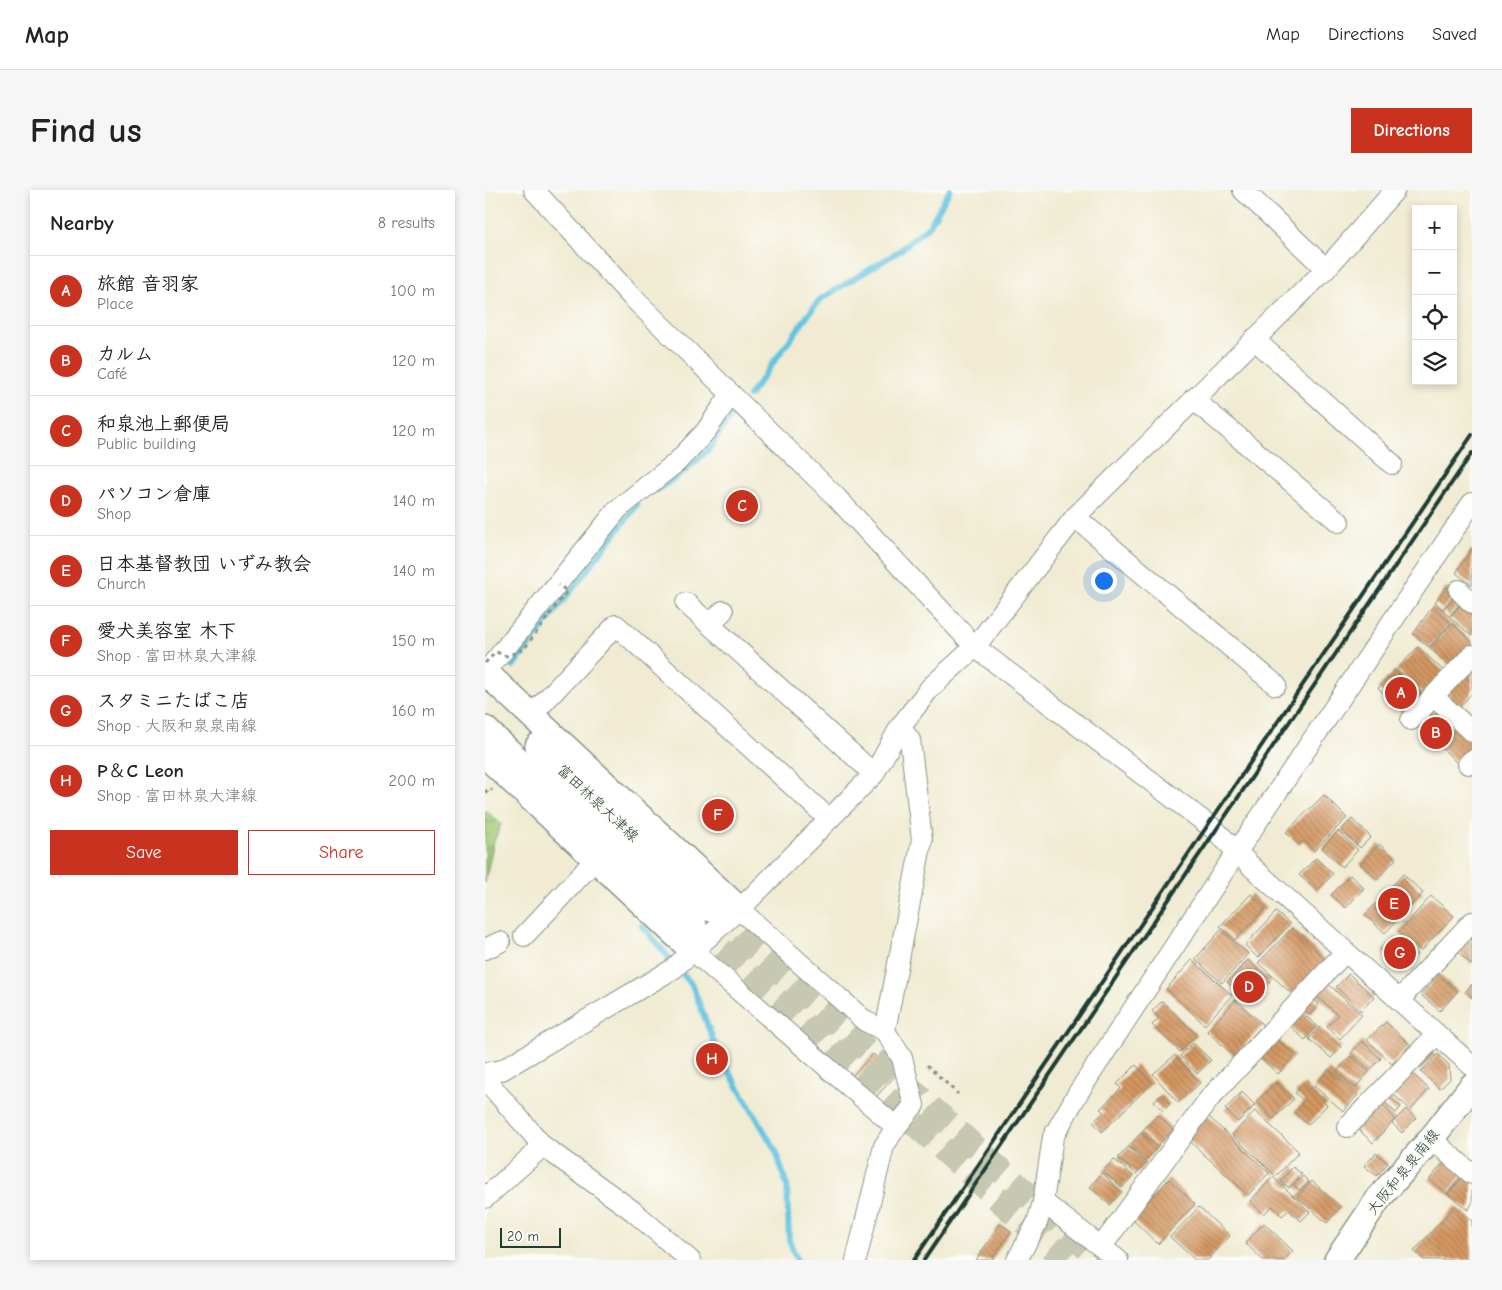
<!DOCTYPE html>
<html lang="en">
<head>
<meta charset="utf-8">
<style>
  :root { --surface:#fff; --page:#f6f6f6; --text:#222; --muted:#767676; --line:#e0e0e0; --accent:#c8321e }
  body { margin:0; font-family:"Comic Neue","Klee One",sans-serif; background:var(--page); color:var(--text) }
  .controls { position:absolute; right:15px; top:15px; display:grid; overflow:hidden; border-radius:0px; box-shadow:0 2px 8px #0003 }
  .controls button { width:45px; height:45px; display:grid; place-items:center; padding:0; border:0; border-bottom:1px solid var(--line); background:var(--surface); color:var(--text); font:25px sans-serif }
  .scale { position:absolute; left:15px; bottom:12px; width:61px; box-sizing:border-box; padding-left:5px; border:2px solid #1f3d34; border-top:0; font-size:14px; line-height:18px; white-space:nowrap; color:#1f3d34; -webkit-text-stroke:4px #fdfcf7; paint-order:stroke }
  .you { position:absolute; left:618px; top:390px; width:18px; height:18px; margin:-12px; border:4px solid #fff; border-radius:50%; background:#1a73e8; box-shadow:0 0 0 8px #1a73e833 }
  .badge { display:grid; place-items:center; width:32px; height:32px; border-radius:50%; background:var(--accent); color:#fff; font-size:16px; font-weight:700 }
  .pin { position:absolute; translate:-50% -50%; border:2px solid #fff; box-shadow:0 1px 5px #0006 }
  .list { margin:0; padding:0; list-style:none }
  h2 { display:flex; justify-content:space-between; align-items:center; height:65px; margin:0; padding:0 20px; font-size:21px }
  h2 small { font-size:16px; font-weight:400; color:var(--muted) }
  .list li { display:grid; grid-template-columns:32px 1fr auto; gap:15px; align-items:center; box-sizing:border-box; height:70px; padding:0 20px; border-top:1px solid var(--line) }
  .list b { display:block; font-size:19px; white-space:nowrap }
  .list p { margin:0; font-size:16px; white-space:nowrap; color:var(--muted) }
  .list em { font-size:16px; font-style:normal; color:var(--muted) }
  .actions { display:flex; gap:10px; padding:15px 20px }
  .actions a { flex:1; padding:11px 0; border:1px solid var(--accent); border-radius:0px; text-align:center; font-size:18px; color:var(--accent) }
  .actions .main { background:var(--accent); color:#fff }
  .icon { flex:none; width:28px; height:28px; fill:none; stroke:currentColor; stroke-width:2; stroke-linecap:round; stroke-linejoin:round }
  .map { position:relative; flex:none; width:987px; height:1070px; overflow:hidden; border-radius:0px }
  header { display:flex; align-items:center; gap:30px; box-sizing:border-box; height:70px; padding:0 25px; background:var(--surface); border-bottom:1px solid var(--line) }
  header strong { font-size:24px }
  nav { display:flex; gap:28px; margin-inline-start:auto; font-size:18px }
  .intro { display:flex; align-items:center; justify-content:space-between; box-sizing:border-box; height:120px; padding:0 30px }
  h1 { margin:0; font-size:35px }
  .button { padding:12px 22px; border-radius:0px; background:var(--accent); color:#fff; font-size:18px; font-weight:700 }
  main { display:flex; gap:30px; padding:0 30px }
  aside { flex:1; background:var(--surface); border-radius:0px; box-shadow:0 2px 8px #0003 }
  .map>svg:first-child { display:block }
</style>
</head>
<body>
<header>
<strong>Map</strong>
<nav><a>Map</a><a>Directions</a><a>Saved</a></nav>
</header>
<div class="intro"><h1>Find us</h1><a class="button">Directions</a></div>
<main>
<aside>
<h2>Nearby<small>8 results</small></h2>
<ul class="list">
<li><span class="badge">A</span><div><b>旅館 音羽家</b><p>Place</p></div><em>100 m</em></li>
<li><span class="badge">B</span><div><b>カルム</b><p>Café</p></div><em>120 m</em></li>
<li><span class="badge">C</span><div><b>和泉池上郵便局</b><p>Public building</p></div><em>120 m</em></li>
<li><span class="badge">D</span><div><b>パソコン倉庫</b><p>Shop</p></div><em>140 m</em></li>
<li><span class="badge">E</span><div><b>日本基督教団 いずみ教会</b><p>Church</p></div><em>140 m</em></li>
<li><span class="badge">F</span><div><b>愛犬美容室 木下</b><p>Shop · 富田林泉大津線</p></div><em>150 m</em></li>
<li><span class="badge">G</span><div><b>スタミニたばこ店</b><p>Shop · 大阪和泉泉南線</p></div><em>160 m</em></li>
<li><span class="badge">H</span><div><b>P＆C Leon</b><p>Shop · 富田林泉大津線</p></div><em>200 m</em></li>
</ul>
<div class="actions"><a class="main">Save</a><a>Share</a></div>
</aside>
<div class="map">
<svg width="987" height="1070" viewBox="0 0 987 1070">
  <defs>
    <pattern id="park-tufts" width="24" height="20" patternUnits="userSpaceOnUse" patternTransform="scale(1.25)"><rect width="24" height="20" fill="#a2ca75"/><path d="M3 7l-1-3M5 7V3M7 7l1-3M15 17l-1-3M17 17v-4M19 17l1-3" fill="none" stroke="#83a561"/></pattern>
    <pattern id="building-back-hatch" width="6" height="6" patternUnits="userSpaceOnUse" patternTransform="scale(1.25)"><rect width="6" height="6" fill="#d49762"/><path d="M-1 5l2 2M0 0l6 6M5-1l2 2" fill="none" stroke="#ab7c52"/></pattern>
  </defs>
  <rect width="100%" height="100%" fill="#fdfcf7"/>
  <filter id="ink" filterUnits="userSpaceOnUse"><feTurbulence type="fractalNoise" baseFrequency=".02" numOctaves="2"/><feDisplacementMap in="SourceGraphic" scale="10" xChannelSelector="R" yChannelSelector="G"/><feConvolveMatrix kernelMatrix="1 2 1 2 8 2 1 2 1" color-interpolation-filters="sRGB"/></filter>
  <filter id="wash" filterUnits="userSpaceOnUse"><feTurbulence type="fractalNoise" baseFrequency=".0096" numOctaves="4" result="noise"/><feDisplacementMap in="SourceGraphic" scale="20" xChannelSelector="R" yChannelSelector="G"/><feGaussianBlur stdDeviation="1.12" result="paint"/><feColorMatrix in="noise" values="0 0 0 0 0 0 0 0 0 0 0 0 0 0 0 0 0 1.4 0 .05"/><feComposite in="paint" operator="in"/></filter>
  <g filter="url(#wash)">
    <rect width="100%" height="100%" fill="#f0ebd2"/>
    <!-- park -->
    <polygon fill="url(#park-tufts)" stroke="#608454" points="0,620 16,634 8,654 0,693"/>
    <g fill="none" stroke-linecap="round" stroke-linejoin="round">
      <!-- stream -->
      <g stroke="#62c3e0" stroke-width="6">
        <polyline points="264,206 334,110 413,62 445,35 465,0"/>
        <polyline points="172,300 200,281 225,258 247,224"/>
        <polyline points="28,476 152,315"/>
        <polyline points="157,736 186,770"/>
        <polyline points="196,782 207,795 234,865 291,961 302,996 304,1050 312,1070"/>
      </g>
    </g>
    <g id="blocks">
      <!-- building -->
      <g fill="url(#building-back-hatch)">
        <polygon points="987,358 987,395 971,383"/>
        <polygon points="961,397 970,405 957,419 950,413"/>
        <polygon points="971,406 977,412 964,426 958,420"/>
        <polygon points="978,412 987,420 987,446 965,427"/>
        <polygon points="948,416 966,433 944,457 928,444"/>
        <polygon points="967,433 987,451 987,454 966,477 945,458"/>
        <polygon points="933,457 961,483 940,505 912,479"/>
        <polygon points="987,476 987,503 973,519 964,510 965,499"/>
        <polygon points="910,480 940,507 922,525 893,498"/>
        <polygon points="947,521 953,521 967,534 951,551 933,534"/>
        <polygon points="968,535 987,551 987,558 972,573 952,553"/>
        <polygon points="839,605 862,628 829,661 818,651 814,655 801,642"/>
        <polygon points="867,629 886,647 875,658 856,640"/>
        <polygon points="853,641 873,660 857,677 837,658"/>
        <polygon points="894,654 911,669 892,689 875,674"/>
        <polygon points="831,668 848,684 832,701 814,685"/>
        <polygon points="918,684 938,703 900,743 880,725"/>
        <polygon points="865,685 879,698 861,718 846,705"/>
        <polygon points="766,704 781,718 750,750 735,736"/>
        <polygon points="946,706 969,726 936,761 914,742"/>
        <polygon points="791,722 805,734 773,768 760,755"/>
        <polygon points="807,738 841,770 808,805 773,773"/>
        <polygon points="736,740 763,764 737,793 710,769"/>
        <polygon points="987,745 987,775 972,761"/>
        <polygon points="911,747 932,764 919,779 898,762"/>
        <polygon points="707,770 747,805 720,835 681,799"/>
        <polygon points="763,770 786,791 765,813 742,792"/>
        <polygon points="864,784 889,807 876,821 851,797"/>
        <polygon points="954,784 973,801 955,821 936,805"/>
        <polygon points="839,790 877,825 855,849 842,837 853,825 828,802"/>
        <polygon points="987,794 987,808 980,802"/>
        <polygon points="826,807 834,814 825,825 816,818"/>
        <polygon points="751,810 778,835 749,866 722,841"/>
        <polygon points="677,811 712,845 695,862 667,835 674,828 667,821"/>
        <polygon points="815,821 832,836 820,850 803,834"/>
        <polygon points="901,832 925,855 907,874 882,850"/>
        <polygon points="834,837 856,857 846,868 824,849"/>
        <polygon points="790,847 810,865 793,884 773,866"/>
        <polygon points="877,851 896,869 885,880 866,863"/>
        <polygon points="708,853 726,870 712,884 695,866"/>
        <polygon points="941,856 950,864 934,880 926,873"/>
        <polygon points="388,864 411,885 390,908 367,886"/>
        <polygon points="953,864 964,875 965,889 955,899 936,882"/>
        <polygon points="690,865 715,893 693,913 668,884"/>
        <polygon points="866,866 884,882 870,898 851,882"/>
        <polygon points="651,875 667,893 617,942 608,932 619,922 615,919 636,898 632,894"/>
        <polygon points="844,879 873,905 858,921 829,896"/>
        <polygon points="923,880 944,899 926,920 905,901"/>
        <polygon points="792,892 809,909 788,929 771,911"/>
        <polygon points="819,894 842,915 823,935 809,922 819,911 810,903"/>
        <polygon points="757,902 770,915 753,932 740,919"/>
        <polygon points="676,905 685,914 678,921 669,911"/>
        <polygon points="902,905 916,917 911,923 897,910"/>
        <polygon points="895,912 910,929 888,953 871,937"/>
        <polygon points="921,919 931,928 917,943 907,933"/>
        <polygon points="770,921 814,962 791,986 747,945"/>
        <polygon points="673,925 688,940 672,956 657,941"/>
        <polygon points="722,925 784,983 763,1005 700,947"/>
        <polygon points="656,943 672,958 660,971 644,956"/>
        <polygon points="643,957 661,973 651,984 633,968"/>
        <polygon points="891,963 903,973 892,986 879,976"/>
        <polygon points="963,967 981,980 962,1004 944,990"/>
        <polygon points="629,969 648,986 637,998 618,981"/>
        <polygon points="808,977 817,984 804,998 796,991"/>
        <polygon points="982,982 987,986 987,1014 983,1020 963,1004"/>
        <polygon points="617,983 637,1002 625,1015 605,997"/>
        <polygon points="818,986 824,992 815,1001 809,995"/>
        <polygon points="788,987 825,1022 816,1031 804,1020 797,1026 787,1016 779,1024 765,1011"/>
        <polygon points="684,989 710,1014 673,1054 647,1029"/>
        <polygon points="827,991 856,1017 842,1033 812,1007"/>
        <polygon points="970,1016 987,1031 987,1070 939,1070 929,1061"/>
        <polygon points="714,1017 745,1046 723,1070 710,1070 685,1047"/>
        <polygon points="779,1033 808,1061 799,1070 778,1070 760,1053"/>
        <polygon points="515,1034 526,1041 507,1070 491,1070"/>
      </g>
    </g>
  </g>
  <g filter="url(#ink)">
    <use href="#blocks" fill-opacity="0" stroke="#889483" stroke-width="1"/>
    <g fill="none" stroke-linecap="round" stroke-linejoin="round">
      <!-- major-tunnel -->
      <g stroke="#c6c8b2" stroke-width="25" stroke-dasharray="25 12" stroke-linecap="butt">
        <polyline points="226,719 615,1070"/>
        <polyline points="209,735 581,1070"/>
      </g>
      <defs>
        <g id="minor">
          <polyline points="49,0 146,106 351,307 490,457 730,640 767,677 987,876"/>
          <polyline points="758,0 841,79"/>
          <polyline points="769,149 907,274"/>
          <polyline points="708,209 854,332"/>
          <polyline points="590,327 791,495"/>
          <polyline points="974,400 987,413"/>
          <polyline points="201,413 389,584"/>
          <polyline points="225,434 238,421"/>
          <polyline points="0,483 133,319 192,272 221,241 246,204"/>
          <polyline points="948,506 987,542"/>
          <polyline points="46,526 131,435 344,629"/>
          <polyline points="926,530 987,465"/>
          <polyline points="983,574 987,570"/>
          <polyline points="255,720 380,831 400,841"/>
          <polyline points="39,746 110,670"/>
          <polyline points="0,759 15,752"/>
          <polyline points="208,761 411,937"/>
          <polyline points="914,810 987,732"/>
          <polyline points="0,883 17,880 188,779 265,709 389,584 415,537 445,498 490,457 590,327 841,79 910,0"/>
          <polyline points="0,889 58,956 148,1021 205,1070"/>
          <polyline points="862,937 951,845"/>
          <polyline points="946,949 987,984"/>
          <polyline points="0,1008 58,956"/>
          <polyline points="558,1012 633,1070"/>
          <polyline points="617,1056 724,909 860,762"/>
          <polyline points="371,1070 399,956 411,937 429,915 417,868 400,841 437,650 425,550 415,537"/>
          <polyline points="532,1070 552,1033 558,1012 568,947 593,903 739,681 987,313"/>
        </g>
        <g id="major">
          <polyline points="0,482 255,720"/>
          <polyline points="0,539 209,735"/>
          <polyline points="53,556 226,719"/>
          <polyline points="0,565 208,761"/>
          <polyline points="852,1070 894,1008 946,949 987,896"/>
        </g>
      </defs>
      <!-- minor casing -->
      <use href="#minor" stroke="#889483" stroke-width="22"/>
      <!-- major casing -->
      <use href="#major" stroke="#889483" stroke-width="28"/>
      <!-- path -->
      <g stroke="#889483" stroke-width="3" stroke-dasharray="4 4" stroke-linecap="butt">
        <polyline points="0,600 3,603 7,599"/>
        <polyline points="442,875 473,904"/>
      </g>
      <!-- minor -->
      <use href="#minor" stroke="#fff" stroke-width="20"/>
      <!-- major -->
      <use href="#major" stroke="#fff" stroke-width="25"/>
      <!-- rail -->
      <g stroke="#1f3d34" stroke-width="4">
        <path d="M429,1070C614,794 801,520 987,245"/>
        <polyline points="439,1070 987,263"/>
      </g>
      <!-- path-bridge -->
      <polyline stroke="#889483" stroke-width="3" stroke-dasharray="4 4" stroke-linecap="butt" points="0,473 11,462 22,466 39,459 82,401 73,395"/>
    </g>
  </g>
  <g text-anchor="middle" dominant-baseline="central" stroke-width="4.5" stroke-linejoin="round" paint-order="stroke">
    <!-- street labels -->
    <g font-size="15" fill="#1f3d34" stroke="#fdfcf7">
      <text transform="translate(113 613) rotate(43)">富田林泉大津線</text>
      <text transform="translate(918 982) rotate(-51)">大阪和泉泉南線</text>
    </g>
  </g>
</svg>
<div class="controls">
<button>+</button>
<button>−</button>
<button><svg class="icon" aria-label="locate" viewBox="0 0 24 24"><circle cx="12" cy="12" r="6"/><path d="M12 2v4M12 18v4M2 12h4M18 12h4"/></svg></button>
<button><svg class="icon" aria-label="layers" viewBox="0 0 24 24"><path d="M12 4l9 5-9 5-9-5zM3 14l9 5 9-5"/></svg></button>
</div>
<div class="scale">20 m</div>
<div class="you"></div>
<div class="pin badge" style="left:916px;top:503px">A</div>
<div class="pin badge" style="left:951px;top:543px">B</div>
<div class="pin badge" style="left:257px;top:316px">C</div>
<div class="pin badge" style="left:764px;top:797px">D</div>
<div class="pin badge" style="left:909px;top:714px">E</div>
<div class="pin badge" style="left:233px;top:625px">F</div>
<div class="pin badge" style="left:915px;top:763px">G</div>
<div class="pin badge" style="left:227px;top:869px">H</div>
</div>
</main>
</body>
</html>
